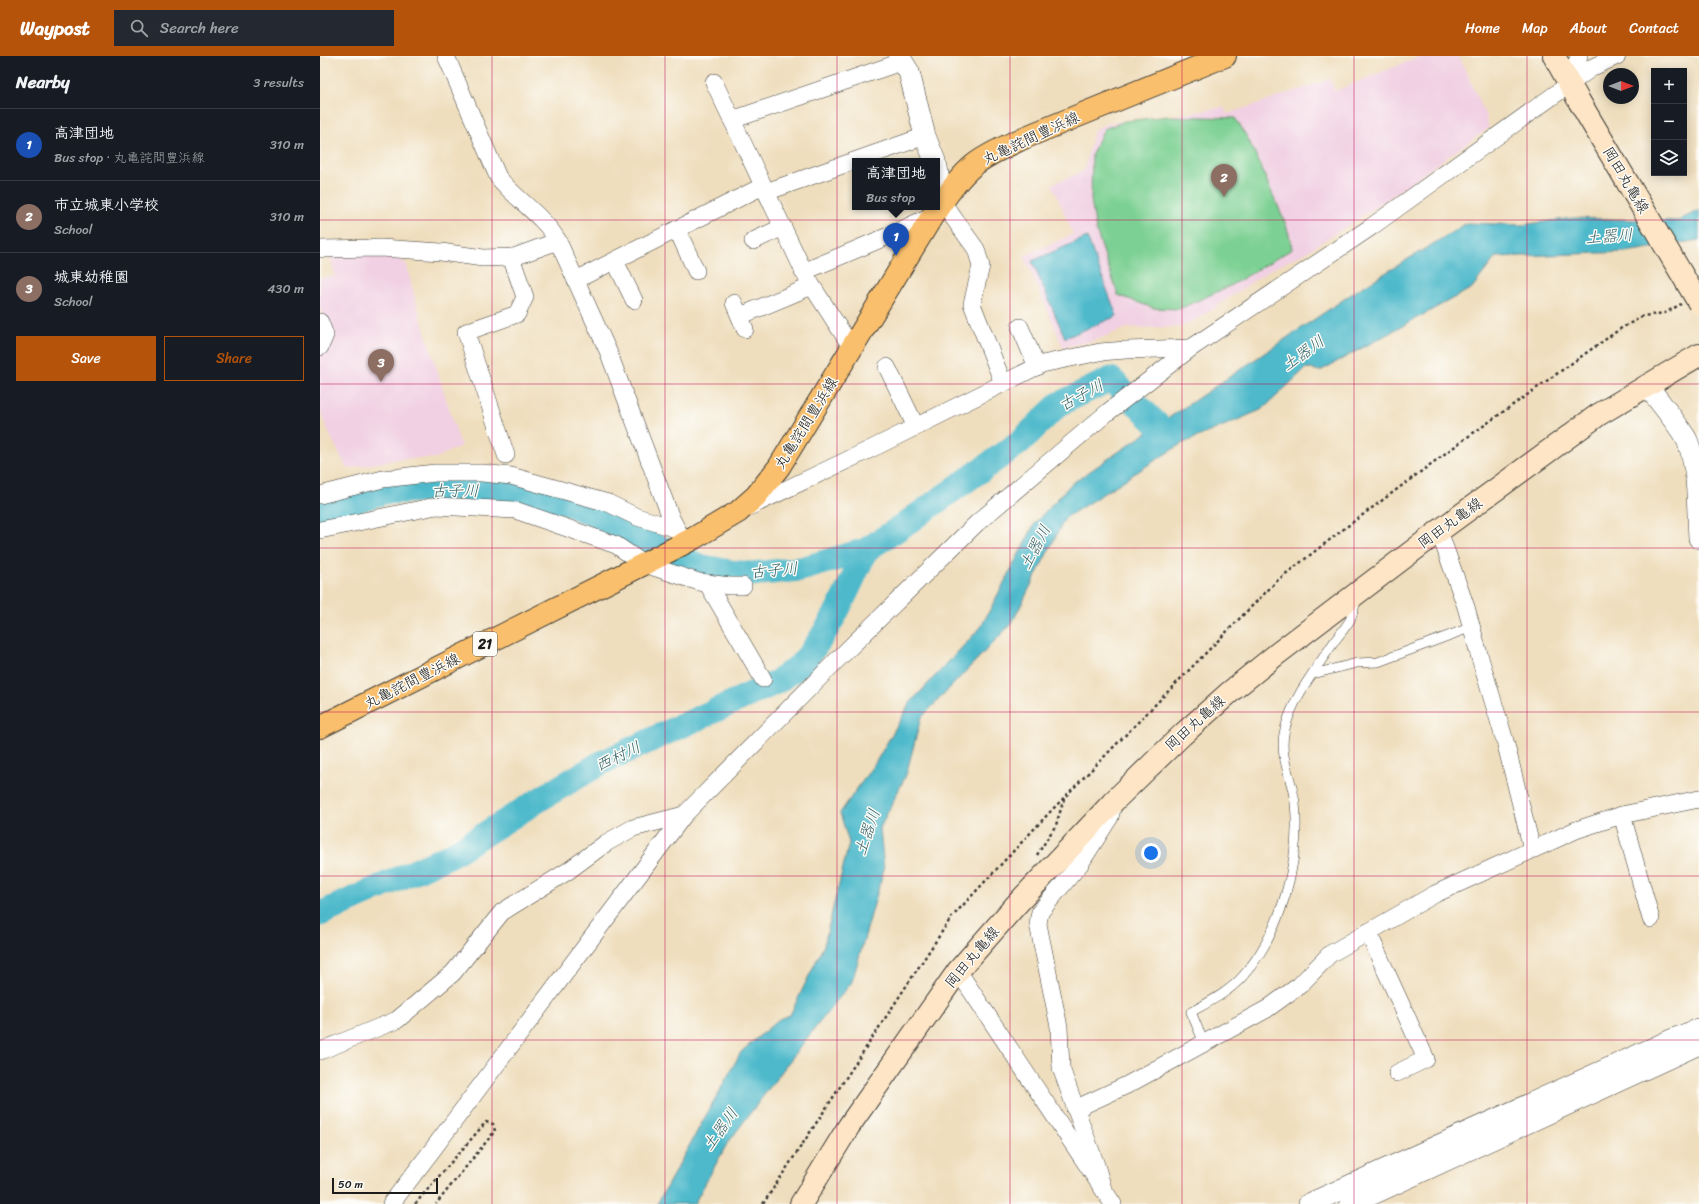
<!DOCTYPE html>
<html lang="en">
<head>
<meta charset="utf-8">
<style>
  :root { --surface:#171b24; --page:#242831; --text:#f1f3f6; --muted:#9ea1a6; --line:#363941; --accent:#b45309 }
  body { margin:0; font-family:Sriracha,"Klee One",sans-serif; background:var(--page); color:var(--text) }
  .controls { position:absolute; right:12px; top:12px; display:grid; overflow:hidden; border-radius:0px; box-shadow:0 2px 10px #0003 }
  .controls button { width:36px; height:36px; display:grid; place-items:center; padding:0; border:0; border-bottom:1px solid var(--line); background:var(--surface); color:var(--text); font:20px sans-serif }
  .compass { position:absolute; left:1283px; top:12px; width:36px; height:36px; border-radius:50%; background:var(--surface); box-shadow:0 2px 10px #0003; rotate:90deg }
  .scale { position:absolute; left:12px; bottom:10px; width:106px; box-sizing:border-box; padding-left:4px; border:2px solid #1c1c1c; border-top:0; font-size:11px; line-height:14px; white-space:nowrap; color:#1c1c1c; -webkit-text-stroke:3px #fdfcf7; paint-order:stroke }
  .you { position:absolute; left:831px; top:797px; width:14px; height:14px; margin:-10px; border:3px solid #fff; border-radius:50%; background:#1a73e8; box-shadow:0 0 0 6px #1a73e833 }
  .badge { display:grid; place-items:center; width:26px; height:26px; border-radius:50%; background:var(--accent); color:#fff; font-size:13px; font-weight:700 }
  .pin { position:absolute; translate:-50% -33px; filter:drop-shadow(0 1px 2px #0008) }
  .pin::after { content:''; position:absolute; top:21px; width:14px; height:12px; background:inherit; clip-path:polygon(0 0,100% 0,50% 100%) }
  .popup { position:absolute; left:532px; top:102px; width:88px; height:52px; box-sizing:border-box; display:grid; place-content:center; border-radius:0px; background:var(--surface); filter:drop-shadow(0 1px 3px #0005); font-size:13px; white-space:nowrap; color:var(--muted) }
  .popup b { font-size:15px; color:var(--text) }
  .popup::after { content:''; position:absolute; left:50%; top:100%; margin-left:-8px; border:8px solid transparent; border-top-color:var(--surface) }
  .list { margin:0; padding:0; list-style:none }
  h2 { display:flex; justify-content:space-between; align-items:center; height:52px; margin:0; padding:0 16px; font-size:17px }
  h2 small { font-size:13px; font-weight:400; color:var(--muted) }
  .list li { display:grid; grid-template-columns:26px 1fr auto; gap:12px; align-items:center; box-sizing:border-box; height:72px; padding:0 16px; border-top:1px solid var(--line) }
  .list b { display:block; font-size:15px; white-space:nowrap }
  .list p { margin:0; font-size:13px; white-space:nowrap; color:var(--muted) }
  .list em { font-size:13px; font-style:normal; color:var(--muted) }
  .actions { display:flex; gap:8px; padding:12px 16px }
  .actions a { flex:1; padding:9px 0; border:1px solid var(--accent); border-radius:0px; text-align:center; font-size:14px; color:var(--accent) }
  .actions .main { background:var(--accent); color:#fff }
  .icon { flex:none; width:22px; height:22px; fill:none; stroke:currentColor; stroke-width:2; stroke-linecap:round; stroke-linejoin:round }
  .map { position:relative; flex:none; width:1379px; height:1148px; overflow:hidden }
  header { display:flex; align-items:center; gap:24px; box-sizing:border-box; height:56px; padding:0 20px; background:var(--accent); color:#fff }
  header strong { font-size:19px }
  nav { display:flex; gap:22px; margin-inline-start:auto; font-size:14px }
  .search { width:280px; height:36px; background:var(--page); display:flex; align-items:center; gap:10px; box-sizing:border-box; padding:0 14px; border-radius:0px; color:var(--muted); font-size:15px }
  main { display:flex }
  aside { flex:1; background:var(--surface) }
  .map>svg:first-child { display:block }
</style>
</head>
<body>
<header>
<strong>Waypost</strong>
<div class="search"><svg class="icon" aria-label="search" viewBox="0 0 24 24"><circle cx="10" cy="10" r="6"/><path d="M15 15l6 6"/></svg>Search here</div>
<nav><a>Home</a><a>Map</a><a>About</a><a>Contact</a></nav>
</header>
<main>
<aside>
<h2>Nearby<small>3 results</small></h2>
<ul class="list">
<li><span class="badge" style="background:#1a4fb4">1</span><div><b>高津団地</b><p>Bus stop · 丸亀詫間豊浜線</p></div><em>310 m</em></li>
<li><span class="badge" style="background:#8d6e63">2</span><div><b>市立城東小学校</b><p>School</p></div><em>310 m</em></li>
<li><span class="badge" style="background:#8d6e63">3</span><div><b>城東幼稚園</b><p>School</p></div><em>430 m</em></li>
</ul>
<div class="actions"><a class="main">Save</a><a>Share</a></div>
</aside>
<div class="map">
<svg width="1379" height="1148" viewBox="0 0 1379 1148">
  <rect width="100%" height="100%" fill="#fdfcf7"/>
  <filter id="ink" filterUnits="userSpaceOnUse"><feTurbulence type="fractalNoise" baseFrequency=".025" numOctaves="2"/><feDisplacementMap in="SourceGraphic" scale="8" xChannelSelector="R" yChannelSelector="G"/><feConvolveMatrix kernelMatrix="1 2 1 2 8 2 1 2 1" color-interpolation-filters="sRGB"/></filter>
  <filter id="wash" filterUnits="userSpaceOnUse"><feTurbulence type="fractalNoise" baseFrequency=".012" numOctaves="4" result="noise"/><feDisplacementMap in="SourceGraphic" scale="16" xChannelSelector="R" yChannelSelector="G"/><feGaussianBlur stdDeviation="0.9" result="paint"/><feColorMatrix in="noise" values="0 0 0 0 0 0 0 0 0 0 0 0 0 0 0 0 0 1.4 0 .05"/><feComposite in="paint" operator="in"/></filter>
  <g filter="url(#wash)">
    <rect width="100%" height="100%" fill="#efdebd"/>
    <!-- built -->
    <g fill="#f1d0e3">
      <polygon points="1101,0 1139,0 1166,60 1169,72 1052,154 985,197 950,214 878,263 860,271 807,272 773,285 743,291 704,200 753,178 732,128 764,115 774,74 787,67 870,57 904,51 907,58 1010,23 1015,35"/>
      <polygon points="68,198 86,207 97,250 141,390 116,402 78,403 27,413 9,377 0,354 0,299 6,269 0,253 0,222 15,220 10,199"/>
    </g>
    <!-- green -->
    <path fill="#7cd093" stroke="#4c7658" d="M849,60L915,62C930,83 940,108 950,133C959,152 969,171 972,193L912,229L859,253L833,252L798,239L776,174L771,144L772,98L784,73L805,65Z"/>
    <!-- water -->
    <g fill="#4eb9cb" stroke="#356a74">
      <polygon points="1379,154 1379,184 1306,196 1176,201 1152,232 1000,315 986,312 943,353 861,388 745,462 692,567 601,662 586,719 560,772 564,813 532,926 487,982 407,1088 374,1148 337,1148 421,996 459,963 470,959 504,889 529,787 520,757 557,704 590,647 661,571 715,467 751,428 1039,233 1147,167 1201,169 1253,162 1358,165"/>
      <polygon points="767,181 797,260 745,282 712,205"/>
    </g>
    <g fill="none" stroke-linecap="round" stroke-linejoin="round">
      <!-- river -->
      <g stroke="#4eb9cb" stroke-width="25">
        <polyline points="0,456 63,436 131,433 198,435 252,449 379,510 410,516 431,518 481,513 546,494 581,471 699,387 739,348 791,323 848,379"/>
        <path d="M0,858L131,799L230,737L281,707L459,625C466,619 475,614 481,608C511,575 528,533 546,494"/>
      </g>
    </g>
  </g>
  <g filter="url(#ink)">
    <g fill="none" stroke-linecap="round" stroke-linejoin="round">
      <defs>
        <g id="service">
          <polyline points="993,618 1037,607 1058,606 1152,571"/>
          <path d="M884,987L871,956C889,946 909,936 923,920C961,877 981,804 975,747C972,721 958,700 965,673C973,641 996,613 1014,586C1019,579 1026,571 1030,564C1033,557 1034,550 1037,544"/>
        </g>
        <g id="minor">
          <path d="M126,0L178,121C196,144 223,159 238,185L288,295L351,462L364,487"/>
          <polyline points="394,26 487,222 532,292"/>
          <polyline points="1250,27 1259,0"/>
          <polyline points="412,64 581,6"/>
          <polyline points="446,136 605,80"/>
          <polyline points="622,146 656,193 661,210 652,248 683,327"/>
          <polyline points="357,173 376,215"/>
          <polyline points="433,185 463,171"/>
          <polyline points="0,193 61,192 121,196 163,202 194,201 238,185"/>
          <polyline points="295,205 314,244"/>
          <polyline points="483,216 568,180 613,159"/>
          <polyline points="256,224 443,130"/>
          <polyline points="414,247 425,273"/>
          <polyline points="420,260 492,230"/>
          <polyline points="0,266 5,279 0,291"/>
          <polyline points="700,271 717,311"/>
          <polyline points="567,311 596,371"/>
          <polyline points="186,399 146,276 197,258 205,241 191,201"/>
          <polyline points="0,439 63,423 115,417 162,417 191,420 288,447 317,461 357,473"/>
          <polyline points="429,451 557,390 722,308 780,296 806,294 871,292"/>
          <polyline points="0,474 116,450 195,454 296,489 324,508 379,526 410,530 423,530"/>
          <polyline points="1119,475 1146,551 1160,602 1185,685 1212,793"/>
          <polyline points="387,527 443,623"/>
          <polyline points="1302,759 1331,863"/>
          <polyline points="1048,876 1106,1003 1077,1017"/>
          <polyline points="638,915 793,1148"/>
          <polyline points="0,995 77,964 133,917 182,856 248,815 286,787 313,772 364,759"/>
          <polyline points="755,1053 807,1029 947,953 980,929 1010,898 1115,838 1256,774 1302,759 1379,743"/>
          <polyline points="783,1133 776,1109 741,1012 739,971 718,868 720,856 760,808 790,761 792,753"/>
          <polyline points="71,1148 110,1097 364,759 516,605 657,467 788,356 871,292 1051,171 1273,11 1297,0"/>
        </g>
        <g id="tertiary">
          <polyline points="579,0 589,16 605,80 615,105"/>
          <polyline points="617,111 622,146"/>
          <path d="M1327,329C1340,347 1356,365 1367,384C1379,412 1377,451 1379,482"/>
          <polyline points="989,1148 1351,984 1379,973"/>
          <polyline points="1031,1148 1379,988"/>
        </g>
        <g id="secondary">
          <polyline points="1234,0 1259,45"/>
          <polyline points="481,1148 529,1070 638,915 695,850 794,745 862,679 910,636 957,598 1119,475 1278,359 1379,299"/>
        </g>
        <path id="primary" d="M0,671L324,508L374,482L418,456L436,440L459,411L613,159C625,142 638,122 654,109C669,97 689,89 706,81L905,0"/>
      </defs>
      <!-- service casing -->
      <use href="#service" stroke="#3c3934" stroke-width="10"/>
      <!-- minor casing -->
      <use href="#minor" stroke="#3c3934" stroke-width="18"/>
      <!-- tertiary casing -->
      <use href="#tertiary" stroke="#3c3934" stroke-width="22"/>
      <!-- secondary casing -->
      <use href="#secondary" stroke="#3c3934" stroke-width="24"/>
      <!-- primary casing -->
      <use href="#primary" stroke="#3c3934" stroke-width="24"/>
      <!-- path -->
      <g stroke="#3c3934" stroke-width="2.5" stroke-dasharray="3 3" stroke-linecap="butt">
        <polyline points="717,799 736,769 744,743"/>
        <polyline points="95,1148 166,1066 173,1068 175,1075 116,1148"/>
        <polyline points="443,1148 631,862 729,757 925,557 959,523 1029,469 1142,385 1300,273 1323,260 1345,257 1361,248"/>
      </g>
      <!-- service -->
      <use href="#service" stroke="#fff" stroke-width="9"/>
      <!-- minor -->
      <use href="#minor" stroke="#fff" stroke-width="17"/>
      <!-- tertiary -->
      <use href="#tertiary" stroke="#fff" stroke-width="21"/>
      <!-- secondary -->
      <use href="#secondary" stroke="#fde5c5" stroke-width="22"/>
      <!-- primary -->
      <use href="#primary" stroke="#f9bf6d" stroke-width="22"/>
      <defs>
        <polyline id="secondary-bridge" points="1259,45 1379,247"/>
      </defs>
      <!-- secondary-bridge casing -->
      <use href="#secondary-bridge" stroke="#3c3934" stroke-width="24" stroke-linecap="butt"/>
      <!-- secondary-bridge -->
      <use href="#secondary-bridge" stroke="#fde5c5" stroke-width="22"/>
    </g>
  </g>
  <!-- grid -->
  <path fill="none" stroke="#c2185b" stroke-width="1" stroke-opacity="0.55" d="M172,0V1148M345,0V1148M517,0V1148M690,0V1148M862,0V1148M1034,0V1148M1207,0V1148M0,164H1379M0,328H1379M0,492H1379M0,656H1379M0,820H1379M0,984H1379"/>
  <g text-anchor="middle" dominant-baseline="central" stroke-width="3" stroke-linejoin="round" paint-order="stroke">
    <!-- shield labels -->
    <rect fill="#fdfcf7" stroke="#605f5e" stroke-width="1" x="153" y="576" width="24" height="24" rx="3"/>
    <g font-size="14" font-weight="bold" fill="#1c1c1c">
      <text x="165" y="588">21</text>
    </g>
    <!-- street labels -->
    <g font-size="15" fill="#1c1c1c" stroke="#fdfcf7">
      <text transform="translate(711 82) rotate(-25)">丸亀詫間豊浜線</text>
      <text transform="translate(1306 124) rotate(59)">岡田丸亀線</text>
      <text transform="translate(486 367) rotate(-58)">丸亀詫間豊浜線</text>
      <text transform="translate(1130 467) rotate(-36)">岡田丸亀線</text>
      <text transform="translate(92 625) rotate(-27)">丸亀詫間豊浜線</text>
      <text transform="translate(875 667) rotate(-42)">岡田丸亀線</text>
      <text transform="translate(652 901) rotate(-50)">岡田丸亀線</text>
    </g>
    <!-- water labels -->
    <g font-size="16" font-style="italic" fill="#32636b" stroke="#fdfcf7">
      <text transform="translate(1289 180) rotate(-4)">土器川</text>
      <text transform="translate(983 297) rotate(-36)">土器川</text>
      <text transform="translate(761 339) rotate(-28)">古子川</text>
      <text x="135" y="434">古子川</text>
      <text transform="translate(715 491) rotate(-62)">土器川</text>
      <text transform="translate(454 514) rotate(-5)">古子川</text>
      <text transform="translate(298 700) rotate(-26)">西村川</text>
      <text transform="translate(547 776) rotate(-71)">土器川</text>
      <text transform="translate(400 1073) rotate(-54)">土器川</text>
    </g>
  </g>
</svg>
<div class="controls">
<button>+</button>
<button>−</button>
<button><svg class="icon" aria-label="layers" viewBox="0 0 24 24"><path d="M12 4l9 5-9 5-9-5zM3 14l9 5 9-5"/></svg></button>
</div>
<svg class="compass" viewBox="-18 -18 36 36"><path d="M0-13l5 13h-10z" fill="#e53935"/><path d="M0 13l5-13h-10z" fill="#9ea1a6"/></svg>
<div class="scale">50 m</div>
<div class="you"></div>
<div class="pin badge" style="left:576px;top:200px;background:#1a4fb4">1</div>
<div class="popup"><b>高津団地</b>Bus stop</div>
<div class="pin badge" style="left:904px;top:141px;background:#8d6e63">2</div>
<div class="pin badge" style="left:61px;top:326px;background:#8d6e63">3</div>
</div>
</main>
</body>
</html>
